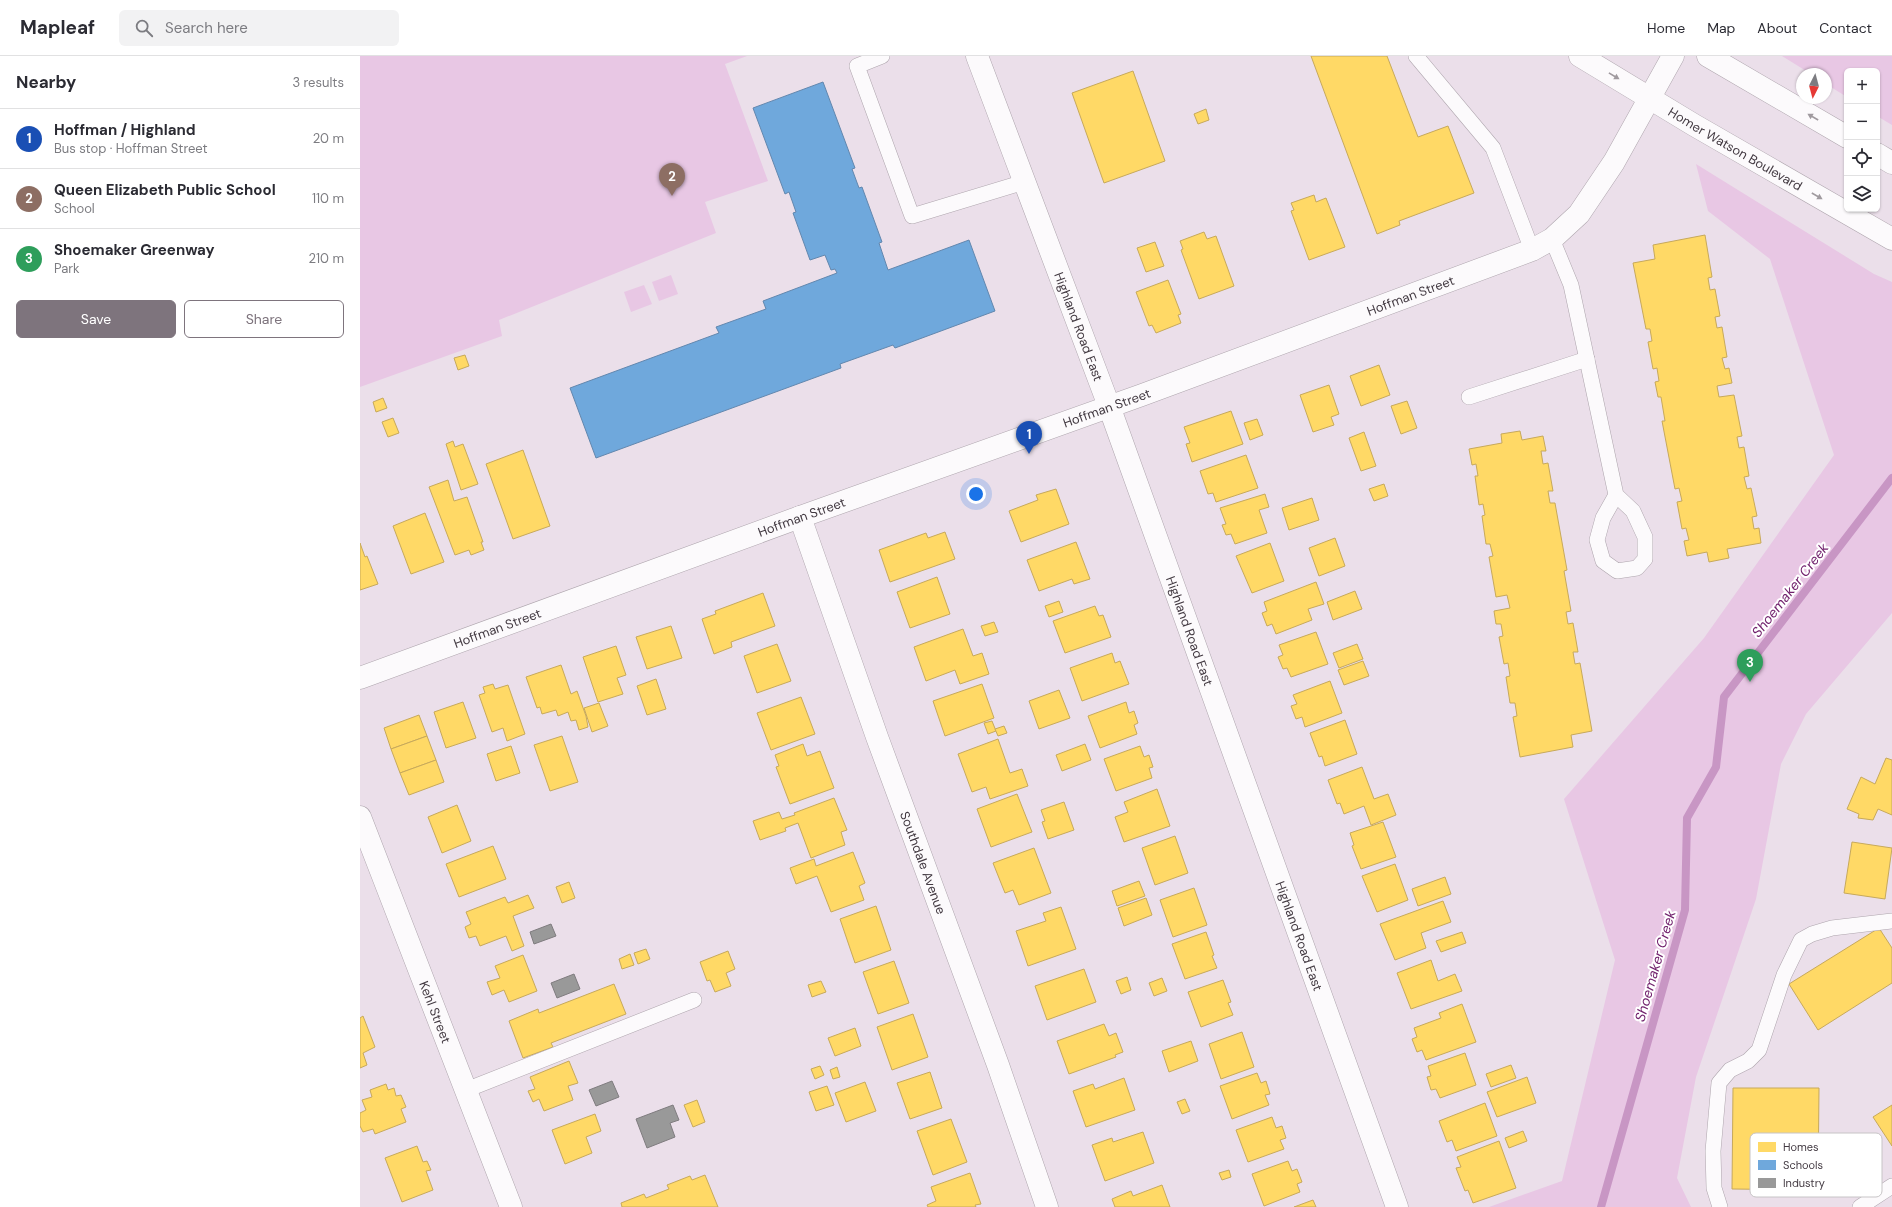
<!DOCTYPE html>
<html lang="en">
<head>
<meta charset="utf-8">
<style>
  :root { --surface:#fff; --page:#f2f2f3; --text:#2b2b33; --muted:#7c7c81; --line:#e1e1e2; --accent:#7e747d }
  body { margin:0; font-family:"DM Sans",sans-serif; background:var(--page); color:var(--text) }
  .controls { position:absolute; right:12px; top:12px; display:grid; overflow:hidden; border-radius:6px; box-shadow:0 1px 3px #0004 }
  .controls button { width:36px; height:36px; display:grid; place-items:center; padding:0; border:0; border-bottom:1px solid var(--line); background:var(--surface); color:var(--text); font:20px sans-serif }
  .compass { position:absolute; left:1436px; top:12px; width:36px; height:36px; border-radius:50%; background:var(--surface); box-shadow:0 1px 3px #0004; rotate:186deg }
  .you { position:absolute; left:616px; top:438px; width:14px; height:14px; margin:-10px; border:3px solid #fff; border-radius:50%; background:#1a73e8; box-shadow:0 0 0 6px #1a73e833 }
  .badge { display:grid; place-items:center; width:26px; height:26px; border-radius:50%; background:var(--accent); color:#fff; font-size:13px; font-weight:700 }
  .pin { position:absolute; translate:-50% -33px; filter:drop-shadow(0 1px 2px #0008) }
  .pin::after { content:''; position:absolute; top:21px; width:14px; height:12px; background:inherit; clip-path:polygon(0 0,100% 0,50% 100%) }
  .list { margin:0; padding:0; list-style:none }
  h2 { display:flex; justify-content:space-between; align-items:center; height:52px; margin:0; padding:0 16px; font-size:17px }
  h2 small { font-size:13px; font-weight:400; color:var(--muted) }
  .list li { display:grid; grid-template-columns:26px 1fr auto; gap:12px; align-items:center; box-sizing:border-box; height:60px; padding:0 16px; border-top:1px solid var(--line) }
  .list b { display:block; font-size:15px; white-space:nowrap }
  .list p { margin:0; font-size:13px; white-space:nowrap; color:var(--muted) }
  .list em { font-size:13px; font-style:normal; color:var(--muted) }
  .actions { display:flex; gap:8px; padding:12px 16px }
  .actions a { flex:1; padding:9px 0; border:1px solid var(--accent); border-radius:6px; text-align:center; font-size:14px; color:var(--accent) }
  .actions .main { background:var(--accent); color:#fff }
  .icon { flex:none; width:22px; height:22px; fill:none; stroke:currentColor; stroke-width:2; stroke-linecap:round; stroke-linejoin:round }
  .map { position:relative; flex:none; width:1532px; height:1151px; overflow:hidden }
  header { display:flex; align-items:center; gap:24px; box-sizing:border-box; height:56px; padding:0 20px; background:var(--surface); border-bottom:1px solid var(--line) }
  header strong { font-size:19px }
  nav { display:flex; gap:22px; margin-inline-start:auto; font-size:14px }
  .search { width:280px; height:36px; background:var(--page); display:flex; align-items:center; gap:10px; box-sizing:border-box; padding:0 14px; border-radius:6px; color:var(--muted); font-size:15px }
  main { display:flex }
  aside { flex:1; background:var(--surface) }
  .map>svg:first-child { display:block }
</style>
</head>
<body>
<header>
<strong>Mapleaf</strong>
<div class="search"><svg class="icon" aria-label="search" viewBox="0 0 24 24"><circle cx="10" cy="10" r="6"/><path d="M15 15l6 6"/></svg>Search here</div>
<nav><a>Home</a><a>Map</a><a>About</a><a>Contact</a></nav>
</header>
<main>
<aside>
<h2>Nearby<small>3 results</small></h2>
<ul class="list">
<li><span class="badge" style="background:#1a4fb4">1</span><div><b>Hoffman / Highland</b><p>Bus stop · Hoffman Street</p></div><em>20 m</em></li>
<li><span class="badge" style="background:#8d6e63">2</span><div><b>Queen Elizabeth Public School</b><p>School</p></div><em>110 m</em></li>
<li><span class="badge" style="background:#2e9e5b">3</span><div><b>Shoemaker Greenway</b><p>Park</p></div><em>210 m</em></li>
</ul>
<div class="actions"><a class="main">Save</a><a>Share</a></div>
</aside>
<div class="map">
<svg width="1532" height="1151" viewBox="0 0 1532 1151">
  <rect width="100%" height="100%" fill="#ebdfea"/>
  <!-- green -->
  <g fill="#e8c7e4">
    <polygon points="0,0 387,0 365,8 408,125 345,146 356,177 139,264 142,280 0,331"/>
    <polygon points="1422,0 1532,0 1532,69 1517,60 1517,15 1487,15 1487,41 1466,28 1466,18 1451,18"/>
    <polygon points="1336,108 1514,218 1532,226 1532,557 1446,658 1421,708 1396,843 1336,1021 1317,1122 1331,1151 1129,1151 1202,1125 1255,904 1204,743 1344,582 1474,399 1410,203 1348,155"/>
    <polygon points="311,219 318,238 299,245 292,226"/>
    <polygon points="284,229 292,248 271,256 264,236"/>
  </g>
  <!-- homes -->
  <g fill="#ffd966" stroke="#c7a95b">
    <polygon points="951,0 1027,0 1058,81 1088,70 1114,137 1039,165 1040,169 1017,178"/>
    <polygon points="773,15 805,105 744,127 712,37"/>
    <polygon points="846,53 849,64 838,68 834,58"/>
    <polygon points="954,139 956,146 966,142 985,191 949,204 931,155 934,154 931,147"/>
    <polygon points="844,176 847,183 856,180 874,230 839,243 821,194 823,193 820,185"/>
    <polygon points="1345,179 1352,221 1348,222 1350,234 1355,233 1360,260 1355,261 1357,272 1362,271 1367,301 1362,302 1365,313 1369,312 1372,327 1357,330 1359,341 1374,339 1382,380 1377,381 1379,392 1384,391 1389,420 1384,421 1387,433 1391,432 1397,460 1392,461 1394,473 1399,472 1401,487 1367,493 1369,502 1349,506 1347,496 1327,500 1324,485 1329,484 1326,472 1322,473 1317,446 1322,445 1319,432 1315,433 1302,365 1305,365 1301,341 1298,341 1295,326 1299,325 1297,312 1293,313 1288,286 1292,285 1290,273 1286,273 1273,207 1295,203 1293,189"/>
    <polygon points="795,186 804,210 786,216 777,192"/>
    <polygon points="808,224 821,258 818,259 821,267 796,277 792,269 789,270 776,236"/>
    <polygon points="105,299 109,310 98,314 94,302"/>
    <polygon points="1019,309 1030,339 1001,350 990,320"/>
    <polygon points="969,329 979,358 971,361 974,369 953,376 940,339"/>
    <polygon points="23,342 27,352 16,356 13,346"/>
    <polygon points="1047,345 1057,372 1041,378 1031,350"/>
    <polygon points="871,355 883,388 832,406 826,388 830,387 824,371"/>
    <polygon points="33,362 39,377 28,381 22,366"/>
    <polygon points="897,363 903,379 890,384 884,367"/>
    <polygon points="1160,375 1162,384 1183,380 1186,395 1181,395 1183,408 1188,407 1193,435 1188,435 1190,447 1195,447 1207,514 1204,515 1211,555 1206,556 1208,568 1213,567 1218,596 1213,596 1215,608 1220,607 1232,675 1211,679 1213,691 1160,701 1153,661 1157,660 1155,647 1150,647 1146,621 1150,620 1148,607 1144,608 1139,581 1143,580 1141,568 1136,568 1134,555 1150,552 1147,539 1136,541 1129,501 1133,500 1130,488 1126,488 1122,460 1125,459 1123,448 1119,449 1115,420 1118,420 1116,408 1112,409 1109,393 1142,387 1141,378"/>
    <polygon points="1004,376 1016,410 1001,415 989,382"/>
    <polygon points="93,385 95,391 103,388 118,428 101,434 86,388"/>
    <polygon points="163,394 190,470 153,483 126,408"/>
    <polygon points="886,399 898,432 856,446 853,437 848,438 840,415"/>
    <polygon points="88,424 94,445 107,441 123,486 121,486 124,494 111,499 109,494 95,499 69,431"/>
    <polygon points="1024,428 1028,440 1014,445 1009,433"/>
    <polygon points="696,433 709,468 661,486 649,455 678,444 676,439"/>
    <polygon points="905,438 909,451 899,454 907,477 875,488 871,478 866,479 862,469 866,468 860,452"/>
    <polygon points="952,442 959,464 929,474 922,452"/>
    <polygon points="65,457 84,506 51,518 33,470"/>
    <polygon points="585,476 595,503 530,526 519,494 566,477 568,482"/>
    <polygon points="975,482 985,510 959,520 949,492"/>
    <polygon points="716,486 730,523 714,528 712,523 679,535 667,504"/>
    <polygon points="0,487 5,501 7,500 18,528 0,534"/>
    <polygon points="910,487 924,525 892,537 876,500"/>
    <polygon points="577,521 590,558 550,572 537,536"/>
    <polygon points="956,526 964,548 948,553 952,564 916,578 912,568 907,570 902,557 907,555 904,546"/>
    <polygon points="995,535 1002,553 973,564 967,546"/>
    <polygon points="403,537 415,570 371,586 372,591 354,598 342,563 356,558 355,555"/>
    <polygon points="699,545 703,556 689,561 685,550"/>
    <polygon points="735,550 739,560 743,559 751,581 705,597 693,565"/>
    <polygon points="634,566 638,576 625,580 621,570"/>
    <polygon points="311,570 322,602 287,613 276,581"/>
    <polygon points="603,573 613,600 622,597 629,618 600,628 595,614 566,625 554,591"/>
    <polygon points="956,576 968,608 931,621 927,612 923,613 918,601 923,599 919,589"/>
    <polygon points="417,588 431,625 397,637 384,600"/>
    <polygon points="997,588 1003,603 979,612 973,597"/>
    <polygon points="256,590 266,619 257,622 263,638 238,646 223,601"/>
    <polygon points="752,597 755,607 760,605 769,628 722,645 710,612"/>
    <polygon points="1003,605 1009,620 984,629 978,614"/>
    <polygon points="201,609 211,638 217,635 226,660 228,671 219,674 216,664 211,665 208,656 198,660 196,654 182,658 180,651 177,652 166,621"/>
    <polygon points="296,623 306,653 287,659 277,630"/>
    <polygon points="970,625 982,657 945,671 942,661 936,663 931,650 937,648 933,639"/>
    <polygon points="133,628 135,633 148,629 165,678 147,685 143,672 132,676 119,639 125,637 123,631"/>
    <polygon points="622,628 634,662 585,680 573,645"/>
    <polygon points="699,634 710,662 679,673 669,645"/>
    <polygon points="441,641 455,678 411,694 397,657"/>
    <polygon points="103,646 116,682 86,692 74,656"/>
    <polygon points="766,646 769,657 774,655 778,667 774,669 777,678 740,692 728,660"/>
    <polygon points="239,647 248,670 232,676 224,652"/>
    <polygon points="59,659 67,680 31,693 24,672"/>
    <polygon points="985,664 997,698 965,710 962,700 959,701 950,677"/>
    <polygon points="632,665 636,675 628,678 624,667"/>
    <polygon points="644,670 647,677 638,680 635,673"/>
    <polygon points="67,680 76,704 40,717 31,693"/>
    <polygon points="202,680 218,726 190,735 174,689"/>
    <polygon points="638,683 650,717 662,713 668,730 630,743 626,731 612,736 598,698"/>
    <polygon points="443,688 447,700 460,695 474,732 430,748 416,711 419,710 415,699"/>
    <polygon points="725,688 731,704 702,715 696,699"/>
    <polygon points="151,690 160,717 136,725 127,698"/>
    <polygon points="780,690 784,701 789,699 793,711 789,712 792,722 756,735 744,703"/>
    <polygon points="1526,702 1532,704 1532,759 1518,753 1513,764 1498,762 1499,758 1487,753 1501,721 1515,728"/>
    <polygon points="76,704 84,726 49,739 40,717"/>
    <polygon points="1002,711 1014,743 1028,738 1036,759 1011,769 1004,750 984,758 980,747 977,748 968,724"/>
    <polygon points="797,733 810,770 764,786 755,761 768,756 764,746"/>
    <polygon points="657,738 672,776 631,791 617,753"/>
    <polygon points="474,742 487,774 481,776 485,789 451,802 438,767 425,772 426,775 400,784 393,765 419,756 422,763 435,759 434,757"/>
    <polygon points="704,746 714,774 688,783 682,766 685,765 681,754"/>
    <polygon points="97,749 111,785 82,797 68,761"/>
    <polygon points="1023,766 1036,801 1001,813 992,790 994,789 990,777"/>
    <polygon points="815,780 828,817 795,829 782,792"/>
    <polygon points="1492,786 1532,792 1525,843 1484,837"/>
    <polygon points="133,790 146,823 99,841 86,808"/>
    <polygon points="674,792 691,837 659,849 653,834 645,837 633,807"/>
    <polygon points="493,796 505,827 499,830 504,844 471,856 457,820 436,828 430,812 454,803 456,810"/>
    <polygon points="1035,808 1048,844 1017,856 1002,820"/>
    <polygon points="1085,821 1091,838 1058,850 1052,833"/>
    <polygon points="779,825 785,840 757,850 752,835"/>
    <polygon points="209,826 215,842 202,847 196,831"/>
    <polygon points="834,832 847,869 813,881 800,844"/>
    <polygon points="168,839 174,852 153,860 164,890 152,895 146,880 120,890 116,880 109,882 105,871 111,868 106,856 145,841 148,847"/>
    <polygon points="786,842 792,859 764,870 758,852"/>
    <polygon points="1083,845 1091,866 1061,877 1066,892 1035,904 1020,868"/>
    <polygon points="516,850 531,894 495,907 480,863"/>
    <polygon points="701,851 716,893 668,910 656,875 686,865 683,857"/>
    <polygon points="1519,872 1532,892 1532,927 1458,974 1429,928"/>
    <polygon points="846,876 854,899 852,900 857,912 825,923 812,888"/>
    <polygon points="1102,876 1106,887 1081,896 1076,885"/>
    <polygon points="286,893 290,903 278,908 274,897"/>
    <polygon points="368,895 375,913 366,917 371,930 355,936 350,924 347,925 340,906"/>
    <polygon points="270,898 274,909 262,913 259,903"/>
    <polygon points="163,899 177,935 149,946 144,934 132,939 127,926 140,922 135,910"/>
    <polygon points="1071,904 1078,925 1095,918 1102,935 1051,953 1037,917"/>
    <polygon points="534,905 549,947 518,958 503,916"/>
    <polygon points="724,913 736,946 687,964 675,930"/>
    <polygon points="767,921 771,934 761,938 756,925"/>
    <polygon points="802,922 807,935 794,940 789,927"/>
    <polygon points="863,924 871,946 868,947 873,959 841,971 828,936"/>
    <polygon points="461,925 466,936 452,941 448,929"/>
    <polygon points="254,928 266,958 191,987 193,991 163,1002 149,965 178,953 179,957"/>
    <polygon points="1102,948 1116,986 1066,1004 1062,994 1057,996 1052,983 1057,981 1054,972 1081,962 1079,957"/>
    <polygon points="553,958 568,1001 532,1014 517,971"/>
    <polygon points="3,960 15,991 3,997 7,1009 0,1012 0,962"/>
    <polygon points="744,968 749,980 756,977 763,996 755,999 756,1001 709,1018 697,985"/>
    <polygon points="495,972 501,990 475,1000 468,982"/>
    <polygon points="882,976 894,1011 861,1023 849,988"/>
    <polygon points="831,985 838,1005 809,1016 802,995"/>
    <polygon points="1105,997 1116,1029 1080,1042 1076,1033 1071,1034 1067,1021 1071,1020 1068,1010"/>
    <polygon points="209,1005 218,1027 208,1030 213,1044 184,1055 179,1043 173,1046 168,1035 175,1033 170,1021"/>
    <polygon points="1151,1009 1156,1022 1131,1031 1126,1018"/>
    <polygon points="460,1010 464,1019 455,1023 451,1013"/>
    <polygon points="477,1011 480,1021 473,1023 470,1014"/>
    <polygon points="570,1016 582,1052 550,1063 537,1027"/>
    <polygon points="897,1017 901,1027 906,1025 910,1038 905,1039 909,1049 872,1063 860,1030"/>
    <polygon points="1167,1021 1176,1047 1137,1061 1127,1036"/>
    <polygon points="764,1022 775,1054 726,1071 713,1035 733,1028 735,1033"/>
    <polygon points="505,1026 516,1055 486,1066 475,1037"/>
    <polygon points="26,1028 28,1034 34,1032 36,1040 41,1039 46,1051 41,1053 46,1066 15,1078 13,1073 3,1076 0,1070 0,1057 6,1054 2,1044 12,1041 10,1034"/>
    <polygon points="467,1030 474,1049 456,1055 449,1036"/>
    <polygon points="1373,1032 1459,1032 1458,1134 1372,1133"/>
    <polygon points="825,1043 830,1055 822,1058 817,1046"/>
    <polygon points="337,1044 345,1066 333,1071 324,1049"/>
    <polygon points="1125,1047 1137,1080 1096,1095 1092,1084 1087,1086 1079,1065"/>
    <polygon points="1532,1049 1532,1090 1513,1061"/>
    <polygon points="235,1058 241,1075 226,1081 232,1097 205,1108 192,1074"/>
    <polygon points="912,1061 916,1072 922,1070 926,1082 920,1084 924,1093 888,1106 876,1074"/>
    <polygon points="591,1063 607,1106 573,1119 557,1075"/>
    <polygon points="1163,1075 1167,1085 1149,1092 1145,1082"/>
    <polygon points="783,1076 794,1107 745,1125 732,1089 752,1082 753,1086"/>
    <polygon points="1139,1085 1156,1132 1113,1147 1108,1134 1105,1135 1096,1112 1101,1111 1097,1101"/>
    <polygon points="57,1090 63,1106 67,1105 71,1114 66,1115 73,1134 42,1146 25,1102"/>
    <polygon points="928,1105 932,1115 937,1113 942,1126 937,1128 940,1136 904,1150 892,1118"/>
    <polygon points="869,1114 871,1121 862,1124 859,1117"/>
    <polygon points="610,1117 621,1148 615,1149 616,1151 568,1151 567,1149 576,1145 571,1131"/>
    <polygon points="345,1119 358,1151 262,1151 261,1147 284,1138 286,1142 309,1133 307,1129 330,1120 332,1124"/>
    <polygon points="802,1129 810,1151 755,1151 752,1143 771,1135 773,1140"/>
    <polygon points="953,1144 956,1151 934,1151"/>
  </g>
  <!-- schools -->
  <polygon fill="#6fa8dc" stroke="#6287ae" points="463,26 495,112 492,113 499,132 502,131 522,186 519,187 528,214 609,184 635,255 535,292 533,289 480,308 481,312 236,402 210,332 359,277 356,271 406,253 403,245 477,217 475,213 471,214 465,199 450,204 433,157 436,156 429,136 425,138 393,52"/>
  <!-- industry -->
  <g fill="#999" stroke="#7f7c7f">
    <polygon points="191,868 196,880 174,888 170,876"/>
    <polygon points="214,918 220,933 197,942 191,927"/>
    <polygon points="252,1025 259,1041 236,1050 229,1034"/>
    <polygon points="313,1049 319,1064 310,1067 315,1081 287,1092 276,1063"/>
  </g>
  <g fill="none" stroke-linecap="round" stroke-linejoin="round">
    <!-- stream -->
    <polyline stroke="#c896c4" stroke-width="8" points="1241,1151 1325,854 1327,762 1356,711 1364,641 1532,422"/>
    <defs>
      <g id="lane">
        <polyline points="522,0 497,10 552,160 664,126"/>
        <polyline points="1056,0 1133,92 1172,194"/>
        <polyline points="1192,183 1211,229 1256,439 1273,455 1285,481 1285,503 1277,512 1257,515 1243,505 1237,484 1243,462 1256,439"/>
        <polyline points="1109,341 1227,303"/>
        <polyline points="106,1034 334,944"/>
        <polyline points="1360,1151 1354,1132 1353,1095 1359,1027 1370,1014 1388,1005 1399,994 1424,919 1441,884 1452,878 1472,872 1532,865"/>
        <polyline points="1500,1151 1532,1130"/>
      </g>
      <g id="street">
        <path id="s1" d="M617,0L749,350"/>
        <path id="s2" d="M440,461L517,681L638,1009L687,1151"/>
        <path id="s3" d="M0,761L151,1151"/>
      </g>
      <g id="secondary">
        <path id="s4" d="M1220,0L1334,69L1532,183"/>
        <polyline points="1348,0 1487,81"/>
        <polyline points="1517,98 1532,107"/>
        <path id="s5" d="M749,350L1037,1151"/>
        <path id="s6" d="M0,622L440,461L782,339L1172,194L1192,183L1219,158L1254,106L1313,0"/>
      </g>
    </defs>
    <!-- lane casing -->
    <use href="#lane" stroke="#aea5ad" stroke-width="16"/>
    <!-- street casing -->
    <use href="#street" stroke="#aea5ad" stroke-width="23"/>
    <!-- secondary casing -->
    <use href="#secondary" stroke="#aea5ad" stroke-width="23"/>
    <!-- lane -->
    <use href="#lane" stroke="#fcfafc" stroke-width="15"/>
    <!-- street -->
    <use href="#street" stroke="#fcfafc" stroke-width="22"/>
    <!-- secondary -->
    <use href="#secondary" stroke="#fcfafc" stroke-width="22"/>
  </g>
  <!-- one-way arrows -->
  <defs><path id="oneway-solid" d="M-6-.8H1V-3.2L6.5 0L1 3.2V.8H-6Z"/></defs>
  <g fill="#a09a9f">
    <use href="#oneway-solid" transform="translate(1254 20) rotate(31)"/>
    <use href="#oneway-solid" transform="translate(1453 61) rotate(-150)"/>
    <use href="#oneway-solid" transform="translate(1457 140) rotate(30)"/>
  </g>
  <g text-anchor="middle" dominant-baseline="central" stroke-width="4" stroke-linejoin="round" paint-order="stroke">
    <!-- street labels -->
    <g font-size="13" fill="#433a42" stroke="#fff">
      <text stroke="none"><textPath href="#s4" startOffset="181">Homer Watson Boulevard</textPath></text>
      <text stroke="none"><textPath href="#s6" startOffset="1118">Hoffman Street</textPath></text>
      <text stroke="none"><textPath href="#s1" startOffset="289">Highland Road East</textPath></text>
      <text stroke="none"><textPath href="#s6" startOffset="794">Hoffman Street</textPath></text>
      <text stroke="none"><textPath href="#s6" startOffset="470">Hoffman Street</textPath></text>
      <text stroke="none"><textPath href="#s6" startOffset="146">Hoffman Street</textPath></text>
      <text stroke="none"><textPath href="#s5" startOffset="239">Highland Road East</textPath></text>
      <text stroke="none"><textPath href="#s2" startOffset="367">Southdale Avenue</textPath></text>
      <text stroke="none"><textPath href="#s5" startOffset="563">Highland Road East</textPath></text>
      <text stroke="none"><textPath href="#s3" startOffset="209">Kehl Street</textPath></text>
    </g>
    <!-- water labels -->
    <g font-size="14" font-style="italic" fill="#71216d" stroke="#fff">
      <text transform="translate(1430 534) rotate(-52)">Shoemaker Creek</text>
      <text transform="translate(1295 910) rotate(-74)">Shoemaker Creek</text>
    </g>
  </g>
  <!-- legend -->
  <rect x="1390" y="1077" width="132" height="64" rx="6" fill="#fff" stroke="#c7c4c6" stroke-width="1"/>
  <rect x="1398" y="1086" width="18" height="10" fill="#ffd966"/>
  <rect x="1398" y="1104" width="18" height="10" fill="#6fa8dc"/>
  <rect x="1398" y="1122" width="18" height="10" fill="#999"/>
  <g font-size="11" fill="#433a42">
    <text x="1423" y="1095">Homes</text>
    <text x="1423" y="1113">Schools</text>
    <text x="1423" y="1131">Industry</text>
  </g>
</svg>
<div class="controls">
<button>+</button>
<button>−</button>
<button><svg class="icon" aria-label="locate" viewBox="0 0 24 24"><circle cx="12" cy="12" r="6"/><path d="M12 2v4M12 18v4M2 12h4M18 12h4"/></svg></button>
<button><svg class="icon" aria-label="layers" viewBox="0 0 24 24"><path d="M12 4l9 5-9 5-9-5zM3 14l9 5 9-5"/></svg></button>
</div>
<svg class="compass" viewBox="-18 -18 36 36"><path d="M0-13l5 13h-10z" fill="#e53935"/><path d="M0 13l5-13h-10z" fill="#7c7c81"/></svg>
<div class="you"></div>
<div class="pin badge" style="left:669px;top:398px;background:#1a4fb4">1</div>
<div class="pin badge" style="left:312px;top:140px;background:#8d6e63">2</div>
<div class="pin badge" style="left:1390px;top:626px;background:#2e9e5b">3</div>
</div>
</main>
</body>
</html>
